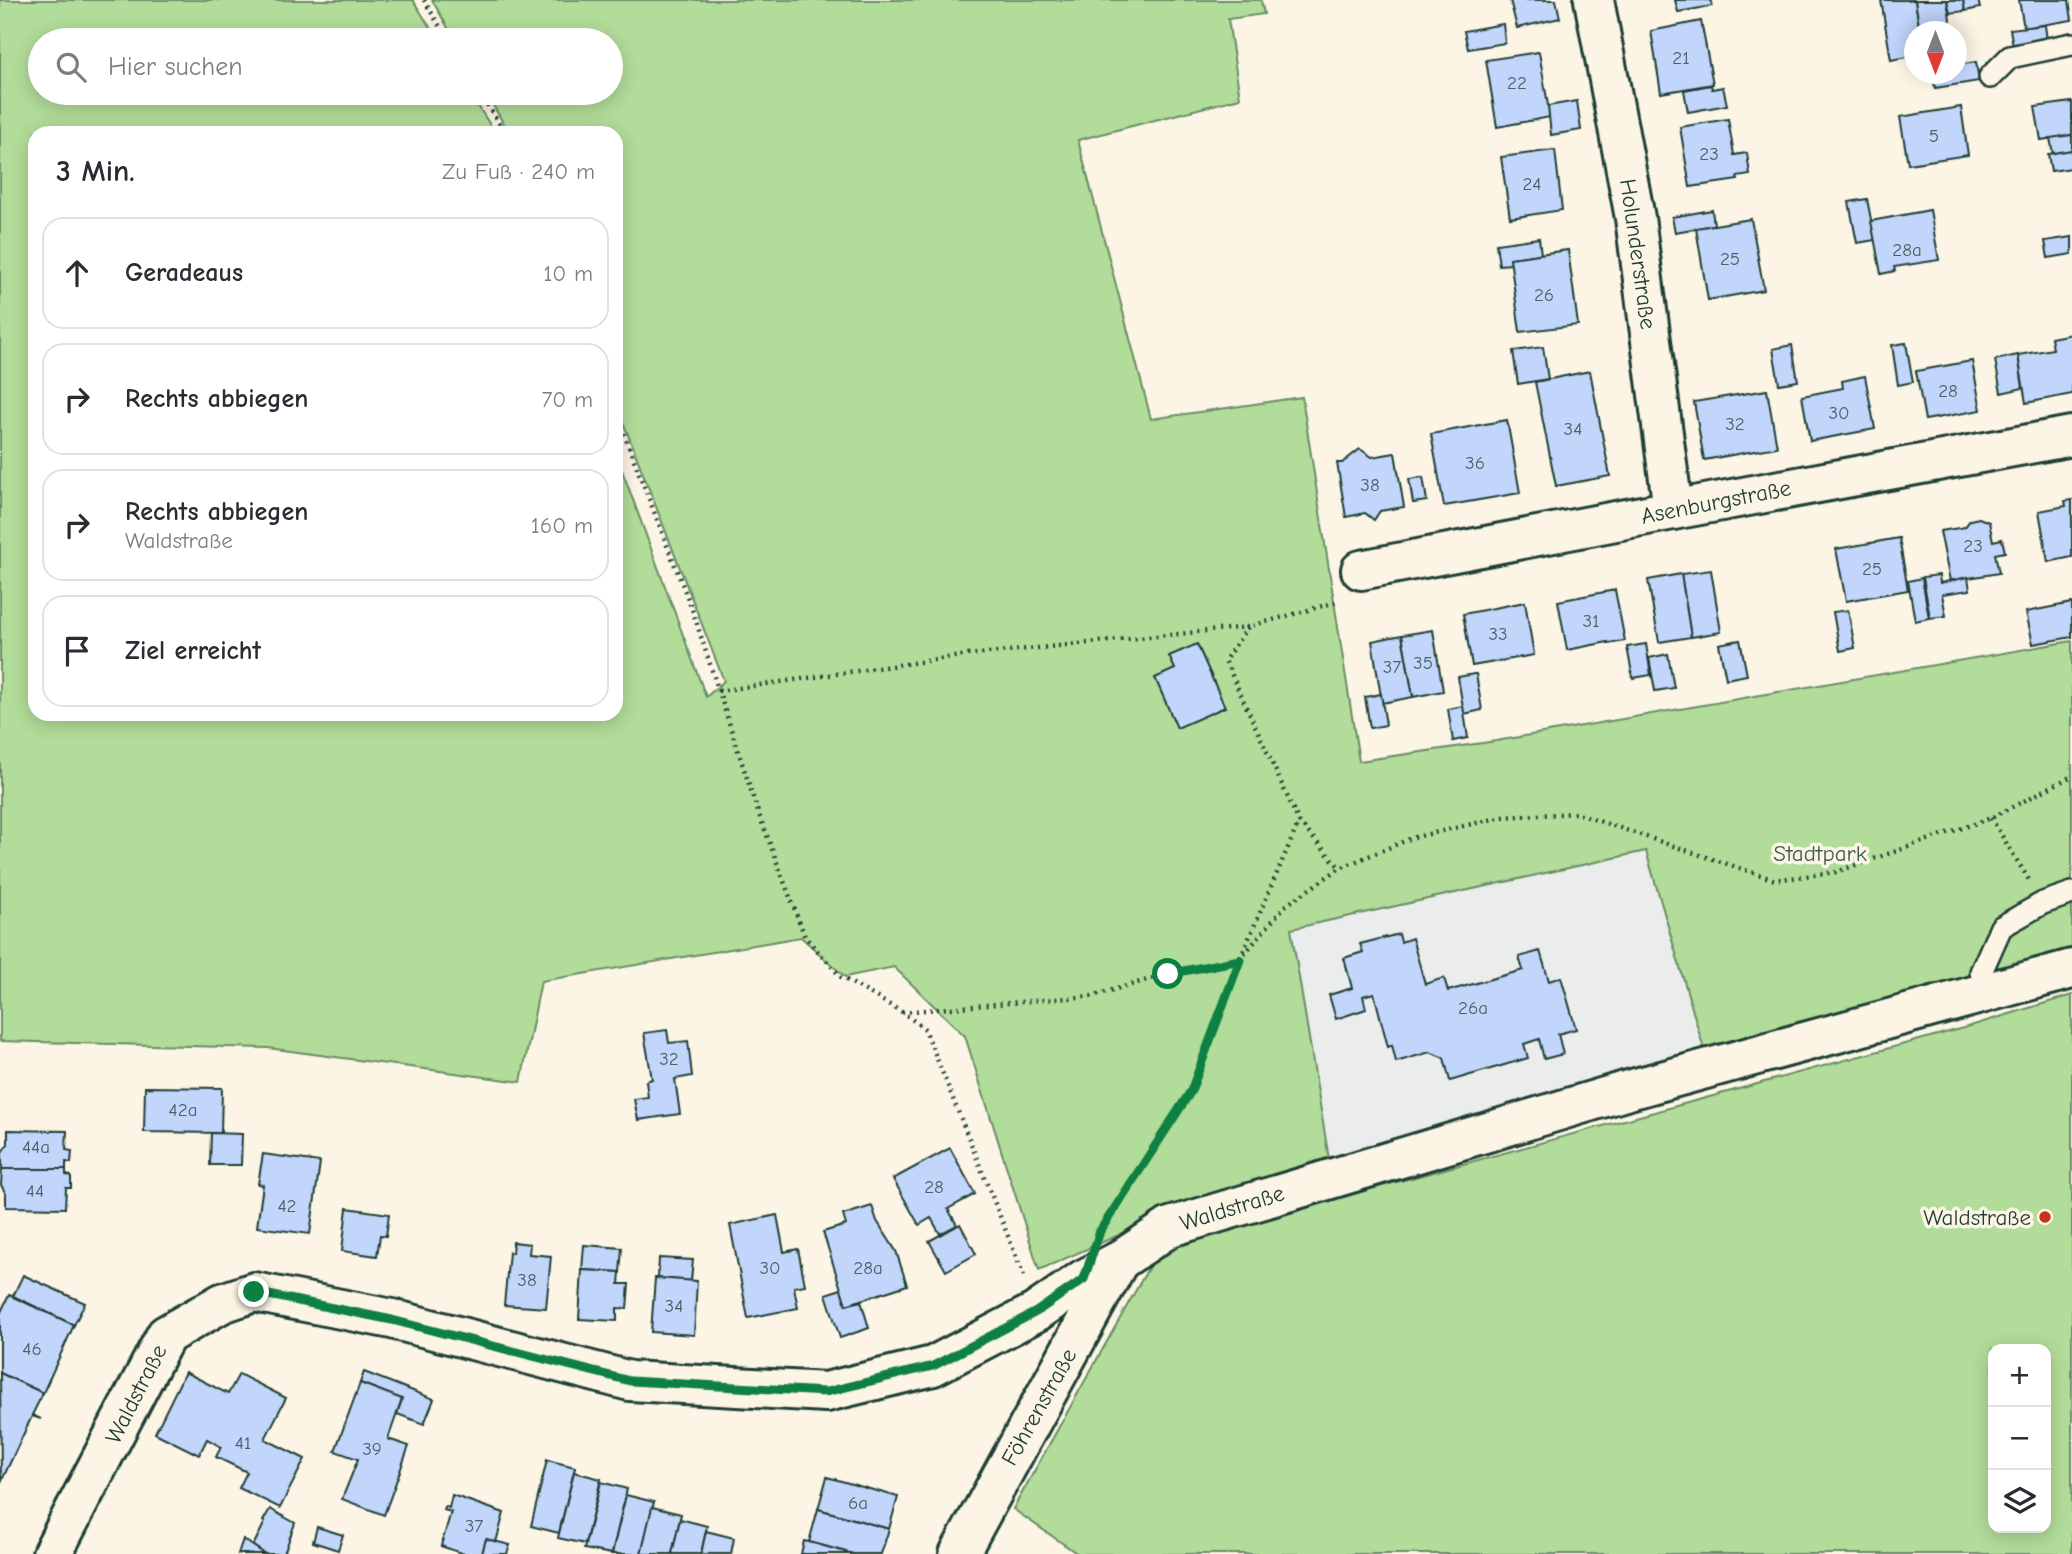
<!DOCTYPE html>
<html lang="de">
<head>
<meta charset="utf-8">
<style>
  :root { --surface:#fff; --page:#f7f7f7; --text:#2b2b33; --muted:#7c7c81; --line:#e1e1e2 }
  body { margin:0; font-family:"Comic Neue",sans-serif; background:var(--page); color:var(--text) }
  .controls { position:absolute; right:21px; bottom:21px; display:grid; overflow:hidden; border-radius:14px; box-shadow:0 4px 18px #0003 }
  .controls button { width:63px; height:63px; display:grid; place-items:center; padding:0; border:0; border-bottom:2px solid var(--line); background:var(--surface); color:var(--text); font:35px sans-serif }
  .compass { position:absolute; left:1904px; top:21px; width:63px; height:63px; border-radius:50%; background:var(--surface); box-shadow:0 4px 18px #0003; rotate:180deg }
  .stop { position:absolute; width:21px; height:21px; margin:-16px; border:5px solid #0b8043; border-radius:50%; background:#fff }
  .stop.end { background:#0b8043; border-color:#fff; box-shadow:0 2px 7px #0008 }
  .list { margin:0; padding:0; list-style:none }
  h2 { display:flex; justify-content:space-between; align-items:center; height:91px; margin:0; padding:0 28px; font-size:30px }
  h2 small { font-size:23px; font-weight:400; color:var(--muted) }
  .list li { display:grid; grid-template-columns:46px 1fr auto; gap:21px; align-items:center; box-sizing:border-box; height:112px; margin:0 14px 14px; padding:0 14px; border:2px solid var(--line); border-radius:21px }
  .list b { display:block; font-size:26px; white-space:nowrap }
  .list p { margin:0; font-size:23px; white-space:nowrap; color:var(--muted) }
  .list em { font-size:23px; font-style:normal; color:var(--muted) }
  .icon { flex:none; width:38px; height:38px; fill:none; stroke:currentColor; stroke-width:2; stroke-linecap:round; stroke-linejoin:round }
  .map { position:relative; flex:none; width:2072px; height:1554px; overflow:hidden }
  .search { position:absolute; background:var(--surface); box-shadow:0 4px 18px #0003; left:28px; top:28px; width:595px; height:77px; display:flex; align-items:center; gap:18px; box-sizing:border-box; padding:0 24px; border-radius:38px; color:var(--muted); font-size:26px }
  .panel { position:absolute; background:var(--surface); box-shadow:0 4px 18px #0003; left:28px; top:126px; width:595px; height:595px; border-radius:21px }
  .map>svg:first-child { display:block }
</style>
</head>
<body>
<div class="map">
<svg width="2072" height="1554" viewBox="0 0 2072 1554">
  <rect width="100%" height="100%" fill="#fcf5e5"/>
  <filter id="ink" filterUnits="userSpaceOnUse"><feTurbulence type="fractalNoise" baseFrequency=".0143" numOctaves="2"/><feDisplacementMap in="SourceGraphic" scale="14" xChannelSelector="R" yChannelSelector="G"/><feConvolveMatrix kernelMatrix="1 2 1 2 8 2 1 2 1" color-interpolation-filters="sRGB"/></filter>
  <g filter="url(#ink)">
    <!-- built -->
    <polygon fill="#ebecec" points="1647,851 1706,1056 1329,1159 1290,929"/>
    <!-- green -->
    <g fill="#b2dc99" stroke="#688c66" stroke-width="2" fill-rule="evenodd">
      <polygon points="0,0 413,0 438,40 40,40 40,93 470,93 495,133 35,133 35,714 616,714 616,454 706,697 724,681 616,404 616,133 509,133 486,93 611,93 611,40 455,40 432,0 1261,0 1264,14 1228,19 1240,98 1078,140 1151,419 1302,397 1359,761 1496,741 2072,641 2072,956 1706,1056 1646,851 1291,929 1329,1159 1167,1214 1039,1270 965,1036 894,967 845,977 801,937 541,981 521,1082 268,1048 0,1041"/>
      <path d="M2072,995V1554H1078L1013,1509L1155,1256L1198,1236L1967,1027ZM1993,1349H2046V1528H1993Z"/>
    </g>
    <!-- building -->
    <g fill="#c2d6fb" stroke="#1f3d34" stroke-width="2">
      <polygon points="1510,0 1556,0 1560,18 1517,28"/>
      <polygon points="1675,0 1711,0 1712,6 1678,12"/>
      <polygon points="1881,0 1915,0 1920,32 1914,32 1914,56 1891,60"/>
      <polygon points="1915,0 1947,0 1952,32 1920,32"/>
      <polygon points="1947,0 1963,0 1965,11 1950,13"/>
      <polygon points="1963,0 1978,0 1980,8 1965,11"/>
      <polygon points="2019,0 2069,0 2072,20 2024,28"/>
      <polygon points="1701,21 1713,84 1661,93 1651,31"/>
      <polygon points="1503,24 1505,43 1468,49 1464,31"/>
      <polygon points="2045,25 2047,40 2013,46 2010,29"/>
      <polygon points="1539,52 1550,117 1497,127 1486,60"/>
      <polygon points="1976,62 1979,81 1935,88 1933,74 1956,74 1956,65"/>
      <polygon points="1711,85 1712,89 1723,87 1727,105 1688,112 1684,90"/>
      <polygon points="1577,101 1581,130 1551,135 1548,106"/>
      <polygon points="2072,102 2072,135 2041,140 2035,107"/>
      <polygon points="1961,107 1968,155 1908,164 1900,117"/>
      <polygon points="1728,119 1734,155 1747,153 1750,175 1737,177 1738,180 1690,187 1680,127"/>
      <polygon points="2072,135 2072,150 2053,154 2050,138"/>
      <polygon points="1555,150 1562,210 1510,218 1501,157"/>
      <polygon points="2072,150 2072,168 2051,171 2048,154"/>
      <polygon points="1867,199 1875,240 1857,243 1849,202"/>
      <polygon points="1712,210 1714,225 1675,232 1672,217"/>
      <polygon points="1930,210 1939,260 1894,267 1895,271 1881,274 1871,221"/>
      <polygon points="1751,219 1764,290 1708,300 1696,228"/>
      <polygon points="2072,237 2072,254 2048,258 2045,241"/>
      <polygon points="1539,238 1541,254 1510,258 1511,264 1499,265 1496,244"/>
      <polygon points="1568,250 1578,325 1520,332 1510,258"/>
      <polygon points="2072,334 2072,394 2026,403 2018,355 2053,349 2051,338"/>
      <polygon points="1906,343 1913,382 1898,385 1892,345"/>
      <polygon points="1792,345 1798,381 1779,384 1773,349"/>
      <polygon points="1543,347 1548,379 1518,384 1513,351"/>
      <polygon points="2018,355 2023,388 2001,393 1995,360"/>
      <polygon points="1972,361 1981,410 1925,420 1916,371"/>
      <polygon points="1590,371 1610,476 1556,486 1535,382"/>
      <polygon points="1865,376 1875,429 1810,441 1802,396 1843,388 1842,381"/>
      <polygon points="1767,390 1777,447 1704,460 1694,402"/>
      <polygon points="1507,420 1520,493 1444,506 1431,434"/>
      <polygon points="1360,449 1372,457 1395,453 1404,507 1380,511 1374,520 1365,513 1346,517 1337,463 1342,463"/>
      <polygon points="1423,477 1427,501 1413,503 1409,479"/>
      <polygon points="2072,500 2072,557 2048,562 2039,511 2066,506 2065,501"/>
      <polygon points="1979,518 1989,522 1993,541 2002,539 2005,552 1995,554 1999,573 1950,581 1940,531 1965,527 1970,520"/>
      <polygon points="1899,538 1908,590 1846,601 1836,549"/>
      <polygon points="1711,570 1721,632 1691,637 1681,574"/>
      <polygon points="1681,574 1691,637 1659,642 1648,580"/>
      <polygon points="1939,575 1940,583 1968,577 1970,590 1942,594 1946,616 1930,618 1923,577"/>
      <polygon points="1922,578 1929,618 1915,621 1908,581"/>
      <polygon points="1615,590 1625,641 1608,644 1608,642 1567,650 1558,601"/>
      <polygon points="1525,602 1534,655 1472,666 1463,614"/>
      <polygon points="2072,603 2072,637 2033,644 2026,612"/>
      <polygon points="1848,610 1855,648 1840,651 1833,612"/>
      <polygon points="1433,630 1443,691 1413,697 1402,635"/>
      <polygon points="1402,635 1413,697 1382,703 1372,641"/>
      <polygon points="1740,640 1747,675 1726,679 1719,644"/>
      <polygon points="1197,644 1225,707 1177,728 1155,678 1175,669 1169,656"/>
      <polygon points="1646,644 1651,675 1633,678 1627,647"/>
      <polygon points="1668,654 1674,688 1655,691 1649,658"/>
      <polygon points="1474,674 1476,674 1482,710 1464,714 1458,677"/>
      <polygon points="1381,694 1386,725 1370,728 1365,697"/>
      <polygon points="1463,706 1468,738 1453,741 1448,709"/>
      <polygon points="1399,934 1401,942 1412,938 1425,984 1444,978 1448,991 1523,970 1519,957 1540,951 1549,981 1561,977 1576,1029 1558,1034 1563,1054 1544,1059 1539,1039 1524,1044 1528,1058 1450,1081 1444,1058 1430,1052 1396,1062 1392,1045 1388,1047 1374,993 1363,996 1366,1009 1336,1019 1329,995 1352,988 1344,958 1363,952 1360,944"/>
      <polygon points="667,1030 669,1043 688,1041 692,1076 675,1079 680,1114 638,1120 634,1099 648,1097 646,1081 652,1079 644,1033"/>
      <polygon points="145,1087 222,1088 221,1133 144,1132"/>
      <polygon points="8,1130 67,1131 66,1150 72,1151 71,1163 66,1162 66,1169 2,1169 2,1152 8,1144"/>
      <polygon points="211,1133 242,1134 241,1165 210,1165"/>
      <polygon points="950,1148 975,1194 948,1209 957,1225 940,1234 931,1218 919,1225 893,1179"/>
      <polygon points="263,1154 320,1162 310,1234 257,1227 263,1185 258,1184"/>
      <polygon points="2,1169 66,1169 66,1175 71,1176 71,1188 66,1188 65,1208 6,1207 6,1194 1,1185"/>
      <polygon points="872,1206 877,1221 896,1251 907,1285 846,1305 823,1232 846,1225 843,1215"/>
      <polygon points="347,1208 389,1214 386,1236 380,1235 377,1256 342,1251"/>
      <polygon points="777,1215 784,1252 798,1249 805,1285 794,1287 798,1308 748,1318 730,1225"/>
      <polygon points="960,1224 976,1254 946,1271 929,1241"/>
      <polygon points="513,1242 530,1244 529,1254 551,1256 546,1308 504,1305 509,1252 512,1253"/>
      <polygon points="584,1245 622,1248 620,1272 582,1270"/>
      <polygon points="659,1258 693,1260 691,1281 658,1278"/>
      <polygon points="582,1270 620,1272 619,1284 629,1284 627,1309 617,1308 617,1321 579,1319"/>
      <polygon points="23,1275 85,1303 74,1325 13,1296"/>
      <polygon points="655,1278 697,1281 694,1335 651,1332"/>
      <polygon points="841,1289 846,1305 861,1301 869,1328 840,1338 826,1294"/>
      <polygon points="9,1295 74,1325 43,1393 0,1373 0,1314"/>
      <polygon points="185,1372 228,1394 239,1374 286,1398 265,1439 305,1459 280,1508 239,1488 247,1472 216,1457 221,1447 207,1439 199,1455 155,1433"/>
      <polygon points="364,1372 434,1399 424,1424 397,1414 402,1399 360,1383"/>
      <polygon points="0,1373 43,1393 32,1415 41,1419 32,1416 1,1482"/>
      <polygon points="360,1383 402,1399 388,1439 409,1446 384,1515 342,1499 358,1459 335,1451"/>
      <polygon points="547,1460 575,1467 559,1533 531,1526"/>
      <polygon points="574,1472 601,1479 585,1544 558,1538"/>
      <polygon points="827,1477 898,1497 889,1529 818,1509"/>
      <polygon points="601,1482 627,1489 612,1554 584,1549"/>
      <polygon points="452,1495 504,1513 496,1542 486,1539 482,1554 464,1554 441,1546 451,1512 444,1510 445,1506 449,1508"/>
      <polygon points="626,1495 654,1502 641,1554 612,1554"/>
      <polygon points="652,1507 681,1514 672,1554 641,1554"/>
      <polygon points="270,1509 295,1523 284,1554 265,1554 253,1546 265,1522 263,1521"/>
      <polygon points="818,1509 889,1529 881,1554 853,1554 809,1542"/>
      <polygon points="680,1519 707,1526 701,1554 672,1554"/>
      <polygon points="317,1527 343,1535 338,1550 313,1542"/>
      <polygon points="706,1531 734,1538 731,1554 701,1554"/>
      <polygon points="243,1539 253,1546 265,1554 238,1554"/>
      <polygon points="486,1539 510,1545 507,1554 482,1554"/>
      <polygon points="804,1541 809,1542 853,1554 801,1554"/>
    </g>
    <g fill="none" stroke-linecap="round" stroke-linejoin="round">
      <defs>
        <g id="service">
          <polyline points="1990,77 2010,57 2072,44"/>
          <polyline points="1989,992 1981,972 2001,927 2043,903 2072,893"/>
        </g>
        <g id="minor">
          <polyline points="1594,0 1635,218 1673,510"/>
          <polyline points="1361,570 1673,510 2072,436"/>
          <polyline points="52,1554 166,1335 222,1303 254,1292 392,1319 630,1381 826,1392 933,1366 1036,1312 1084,1279 1119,1261 1170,1227 1625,1091 2072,969"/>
          <polyline points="959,1554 1119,1261"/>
        </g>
      </defs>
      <!-- service casing -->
      <use href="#service" stroke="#1f3d34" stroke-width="26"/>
      <!-- minor casing -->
      <use href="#minor" stroke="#1f3d34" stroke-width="44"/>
      <!-- path -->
      <g stroke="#1f3d34" stroke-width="4.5" stroke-dasharray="2 5" stroke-linecap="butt">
        <polyline points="424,0 448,40"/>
        <polyline points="480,93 505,133"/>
        <polyline points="616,414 693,612 758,812 805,937 841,977 902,1012 925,1029 1024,1276"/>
        <polyline points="718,691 968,655 1248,627 1340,601"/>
        <polyline points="1991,818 2029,880"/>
        <polyline points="1299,822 1340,868"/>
        <polyline points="902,1012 1092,996 1168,974 1240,959 1285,906 1340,868 1412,838 1502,817 1575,813 1775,880 1836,872 1991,818 2072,776"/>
        <polyline points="1104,1224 1191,1091 1240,959 1299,822 1225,660 1248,627"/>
      </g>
      <!-- service -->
      <use href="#service" stroke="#fcf5e5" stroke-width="21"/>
      <!-- minor -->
      <use href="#minor" stroke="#fcf5e5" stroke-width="38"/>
    </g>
  </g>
  <g fill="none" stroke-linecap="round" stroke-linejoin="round" filter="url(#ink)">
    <!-- route -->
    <polyline stroke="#0b8043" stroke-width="9" points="254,1292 392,1320 630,1381 826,1392 933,1366 1036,1312 1084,1279 1100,1231 1191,1091 1240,960 1168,974"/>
  </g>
  <!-- markers -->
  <circle fill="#c8321e" stroke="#fcf5e5" stroke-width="2.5" cx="2045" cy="1217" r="7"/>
  <g text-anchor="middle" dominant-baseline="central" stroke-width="7" stroke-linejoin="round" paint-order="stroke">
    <!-- number labels -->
    <g font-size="19" fill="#486366">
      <text x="1681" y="58">21</text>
      <text x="1517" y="83">22</text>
      <text x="1934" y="136">5</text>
      <text x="1709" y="154">23</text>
      <text x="1532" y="184">24</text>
      <text x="1907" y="250">28a</text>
      <text x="1730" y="259">25</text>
      <text x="1544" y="295">26</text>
      <text x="1948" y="391">28</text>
      <text x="1839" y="413">30</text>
      <text x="1735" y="424">32</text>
      <text x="1573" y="429">34</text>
      <text x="1475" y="463">36</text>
      <text x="1370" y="485">38</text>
      <text x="1973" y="546">23</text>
      <text x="1872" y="569">25</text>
      <text x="1591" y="621">31</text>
      <text x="1498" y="634">33</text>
      <text x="1423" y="663">35</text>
      <text x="1392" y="667">37</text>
      <text x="1473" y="1008">26a</text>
      <text x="669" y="1059">32</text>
      <text x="183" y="1110">42a</text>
      <text x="36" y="1147">44a</text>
      <text x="934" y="1187">28</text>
      <text x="35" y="1191">44</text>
      <text x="287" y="1206">42</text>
      <text x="770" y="1268">30</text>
      <text x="868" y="1268">28a</text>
      <text x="527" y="1280">38</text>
      <text x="674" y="1306">34</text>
      <text x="32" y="1349">46</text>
      <text x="243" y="1443">41</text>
      <text x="372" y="1449">39</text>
      <text x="858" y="1503">6a</text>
      <text x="474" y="1526">37</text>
    </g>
    <!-- street labels -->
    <g font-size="23" fill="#1f3d34" stroke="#fcf5e5">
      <text transform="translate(1638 254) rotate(82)">Holunderstraße</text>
      <text transform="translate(1716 502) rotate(-11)">Asenburgstraße</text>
      <text transform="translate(1232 1208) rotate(-17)">Waldstraße</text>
      <text transform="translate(136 1394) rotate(-63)">Waldstraße</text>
      <text transform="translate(1039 1407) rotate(-61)">Föhrenstraße</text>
    </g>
    <!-- park labels -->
    <g font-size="23" fill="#3c5d48" stroke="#fcf5e5">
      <text x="1820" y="853">Stadtpark</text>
    </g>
    <!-- poi labels -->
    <g font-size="23" fill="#1f3d34" stroke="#fcf5e5" text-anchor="end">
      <text x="2031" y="1217">Waldstraße</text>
    </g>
  </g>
</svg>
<div class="controls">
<button>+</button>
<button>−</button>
<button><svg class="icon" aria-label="layers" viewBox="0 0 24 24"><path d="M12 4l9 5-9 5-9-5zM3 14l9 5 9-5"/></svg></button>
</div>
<svg class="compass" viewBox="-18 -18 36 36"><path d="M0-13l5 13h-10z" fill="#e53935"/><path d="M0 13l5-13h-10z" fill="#7c7c81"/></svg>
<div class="stop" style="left:1168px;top:974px"></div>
<div class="stop end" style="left:254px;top:1292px"></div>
<div class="search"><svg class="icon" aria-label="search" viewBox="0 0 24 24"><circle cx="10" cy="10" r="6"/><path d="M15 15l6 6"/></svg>Hier suchen</div>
<section class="panel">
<h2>3 Min.<small>Zu Fuß · 240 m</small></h2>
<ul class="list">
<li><svg class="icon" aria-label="ahead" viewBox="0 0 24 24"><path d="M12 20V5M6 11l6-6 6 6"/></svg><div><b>Geradeaus</b></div><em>10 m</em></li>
<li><svg class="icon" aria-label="right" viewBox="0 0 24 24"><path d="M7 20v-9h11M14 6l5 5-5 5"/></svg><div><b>Rechts abbiegen</b></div><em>70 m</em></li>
<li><svg class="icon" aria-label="right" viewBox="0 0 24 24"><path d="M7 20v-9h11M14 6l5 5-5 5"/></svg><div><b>Rechts abbiegen</b><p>Waldstraße</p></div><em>160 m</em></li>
<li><svg class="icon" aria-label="arrive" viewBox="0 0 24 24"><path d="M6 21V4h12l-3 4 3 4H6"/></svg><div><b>Ziel erreicht</b></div></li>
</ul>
</section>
</div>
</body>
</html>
